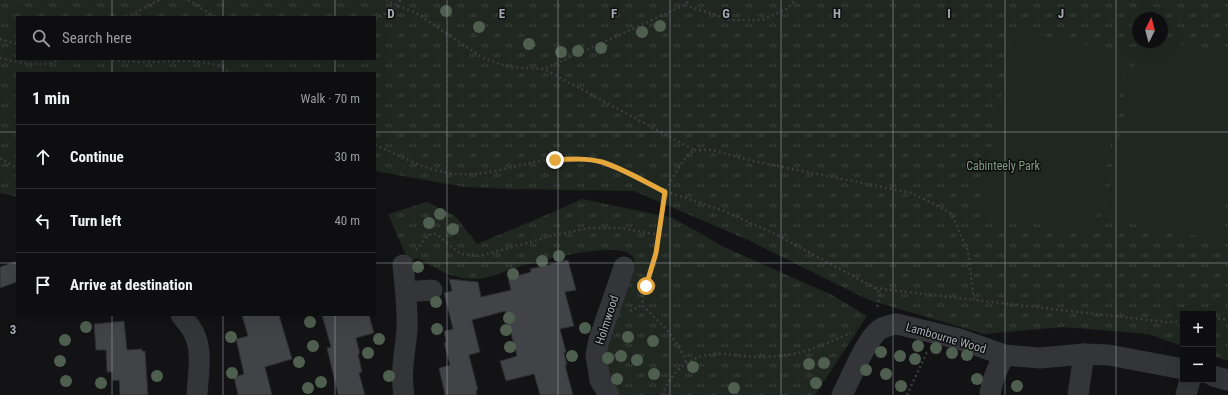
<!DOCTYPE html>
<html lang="en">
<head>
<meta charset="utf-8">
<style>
  :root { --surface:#0e0e10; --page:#171719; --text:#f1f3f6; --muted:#9b9c9f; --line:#2e2e30 }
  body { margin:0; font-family:"Roboto Condensed",sans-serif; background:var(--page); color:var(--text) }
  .controls { position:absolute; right:12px; bottom:12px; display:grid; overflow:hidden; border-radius:0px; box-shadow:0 4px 16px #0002 }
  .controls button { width:36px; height:36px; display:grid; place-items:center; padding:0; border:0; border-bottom:1px solid var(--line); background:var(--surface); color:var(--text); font:20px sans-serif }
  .compass { position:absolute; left:1132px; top:12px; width:36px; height:36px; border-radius:50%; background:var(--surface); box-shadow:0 4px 16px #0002; rotate:6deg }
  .stop { position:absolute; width:12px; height:12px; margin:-9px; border:3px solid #e5a73b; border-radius:50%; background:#fff }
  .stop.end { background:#e5a73b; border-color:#fff; box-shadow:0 1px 4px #0008 }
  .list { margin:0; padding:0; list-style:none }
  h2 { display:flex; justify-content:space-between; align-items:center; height:52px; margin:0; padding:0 16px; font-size:17px }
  h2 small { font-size:13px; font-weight:400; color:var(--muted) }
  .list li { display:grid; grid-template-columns:26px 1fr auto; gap:12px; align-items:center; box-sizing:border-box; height:64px; padding:0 16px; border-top:1px solid var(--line) }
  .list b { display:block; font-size:15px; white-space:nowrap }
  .list em { font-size:13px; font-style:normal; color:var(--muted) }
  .icon { flex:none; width:22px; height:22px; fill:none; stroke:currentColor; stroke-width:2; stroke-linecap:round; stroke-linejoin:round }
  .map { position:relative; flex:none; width:1228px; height:395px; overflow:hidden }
  .search { position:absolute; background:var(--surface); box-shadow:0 4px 16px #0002; left:16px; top:16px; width:360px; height:44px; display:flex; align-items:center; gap:10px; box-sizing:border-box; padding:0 14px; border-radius:0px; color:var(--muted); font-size:15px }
  .panel { position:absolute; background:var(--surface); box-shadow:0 4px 16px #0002; left:16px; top:72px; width:360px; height:244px; border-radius:0px }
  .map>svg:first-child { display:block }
</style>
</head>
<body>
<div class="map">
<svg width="1228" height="395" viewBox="0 0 1228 395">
  <defs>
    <pattern id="park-tufts" width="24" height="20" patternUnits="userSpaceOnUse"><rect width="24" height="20" fill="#202720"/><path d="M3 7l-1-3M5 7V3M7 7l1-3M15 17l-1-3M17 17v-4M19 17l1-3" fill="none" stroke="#3d443e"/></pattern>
  </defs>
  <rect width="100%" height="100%" fill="#131315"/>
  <!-- park -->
  <g fill="url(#park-tufts)" fill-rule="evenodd">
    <path d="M0,0H1228V361L1213,356V314H1183V346L1148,334L1063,327L984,334L869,300L748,240L634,191L510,189L465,187L375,171V73H17V197L0,193ZM17,17H375V59H17ZM1138,18H1162V42H1138Z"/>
    <path d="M582,199L673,218L724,247L832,295L867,316L815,395H620L612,385L604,358L633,267C634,264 635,259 632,256C619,240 543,260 525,265C513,268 487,279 476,279C452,279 437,269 417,258L409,262L388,214L427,202L455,216L477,244L551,213Z"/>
  </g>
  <!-- pitch -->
  <g fill="#202720">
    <polygon points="1013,31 1128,53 1093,235 979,213"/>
    <polygon points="1162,41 1228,54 1228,194 1219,240 1104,219 1138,42"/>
  </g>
  <!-- building -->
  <g fill="#424347" stroke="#2d2d30">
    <polygon points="568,260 576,290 565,292 574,326 560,329 566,352 564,353 567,365 565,365 573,395 540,395 534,374 506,381 500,361 517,356 505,311 472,320 480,352 469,355 478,390 476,390 477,395 445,395 439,368 450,365 444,343 446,342 444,331 453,329 444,293 452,291 449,279 478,282 481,297 511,290 508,278 531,272 530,269"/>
    <polygon points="17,261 17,282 0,288 0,267"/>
    <polygon points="242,315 279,315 292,359 265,367 272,395 238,395 234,377 244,374 236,339 248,336"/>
    <polygon points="322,315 369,315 374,333 356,338 360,354 358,354 362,372 359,373 365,395 338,395 327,348 331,347"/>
    <polygon points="124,321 127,350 142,349 142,351 145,351 148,395 120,395 119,380 113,381 112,372 107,372 106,350 96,350 94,324"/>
  </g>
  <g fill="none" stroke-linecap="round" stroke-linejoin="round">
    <!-- path -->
    <g stroke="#3a3c40" stroke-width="2.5" stroke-dasharray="2 3" stroke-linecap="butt">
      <polyline points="188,0 216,17"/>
      <polyline points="400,0 399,6 416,13 483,58 509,67 544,69 685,5 689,0"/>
      <polyline points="685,5 731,20 762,20 787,9 795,0"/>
      <polyline points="121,17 129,16 159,0"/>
      <polyline points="375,19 399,6 386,0"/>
      <polyline points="0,39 17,44"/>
      <path d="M0,58C16,62 47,69 61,59"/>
      <path d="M108,59C119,61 131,62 142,62C168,63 209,55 230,73"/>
      <path d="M375,145C401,156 428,172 458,174C484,176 510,167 535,162C554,158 583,157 602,162C624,168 645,182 665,191C674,177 681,160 694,150L544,69"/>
      <polyline points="694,150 712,150 753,161 912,193 951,213 968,251 974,300 1166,322 1183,321"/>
      <polyline points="0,158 17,168"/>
      <polyline points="416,250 426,238 431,234 435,234 439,236 449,245 461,254 480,256 555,235 589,228 620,228 659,235"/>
      <polyline points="875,288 974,300"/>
      <polyline points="630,311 642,305"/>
      <polyline points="1213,319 1228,319"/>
      <path d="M686,362C676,337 661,323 642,305L643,297L655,253L665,191L724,211L777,235L875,288L880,293L877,308"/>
      <path d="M662,395C674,366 695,352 726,354C737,355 749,357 760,357C771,357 783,356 793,354C812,351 833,340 851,333"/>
      <polyline points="907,395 927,352"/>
    </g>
    <!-- minor -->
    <g stroke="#343539" stroke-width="21">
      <path d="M403,265C405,287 408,309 407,330C405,353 400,373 404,395"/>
      <polyline points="406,292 432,290"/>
      <path d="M181,315C186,321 191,327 194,333C203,352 198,375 197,395"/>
      <polyline points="1213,376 1228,380"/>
      <polyline points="609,395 600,380 596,355 599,340 624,267"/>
      <path d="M842,395C851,378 865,341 879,330C885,326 890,325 897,324L959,339L1004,355L1040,358L1084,354L1109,355L1183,369"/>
      <path d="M990,395C991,381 998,368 1004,355"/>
      <polyline points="1078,395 1084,354"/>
      <polyline points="1186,395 1190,380"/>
    </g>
  </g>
  <!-- trees -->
  <g fill="#4e5f4f">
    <circle cx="446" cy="11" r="6"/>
    <circle cx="660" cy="26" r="6"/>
    <circle cx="479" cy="27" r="6"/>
    <circle cx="642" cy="32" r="6"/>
    <circle cx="529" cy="44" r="6"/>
    <circle cx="601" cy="48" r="6"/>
    <circle cx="578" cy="51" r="6"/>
    <circle cx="561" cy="52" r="6"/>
    <circle cx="440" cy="214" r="6"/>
    <circle cx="429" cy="223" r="6"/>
    <circle cx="453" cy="229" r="6"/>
    <circle cx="559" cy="256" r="6"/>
    <circle cx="542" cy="261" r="6"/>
    <circle cx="418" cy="267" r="6"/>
    <circle cx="513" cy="274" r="6"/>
    <circle cx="436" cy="302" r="6"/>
    <circle cx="509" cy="318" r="6"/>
    <circle cx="310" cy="322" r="6"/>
    <circle cx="86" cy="327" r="6"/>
    <circle cx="585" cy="328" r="6"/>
    <circle cx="437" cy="329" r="6"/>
    <circle cx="506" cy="330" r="6"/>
    <circle cx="231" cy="337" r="6"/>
    <circle cx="628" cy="337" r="6"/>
    <circle cx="379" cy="339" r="6"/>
    <circle cx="65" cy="340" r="6"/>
    <circle cx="653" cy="341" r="6"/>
    <circle cx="313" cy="346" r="6"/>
    <circle cx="918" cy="346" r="6"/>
    <circle cx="510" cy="347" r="6"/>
    <circle cx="936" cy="348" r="6"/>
    <circle cx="881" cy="352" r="6"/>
    <circle cx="368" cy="353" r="6"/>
    <circle cx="952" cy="353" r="6"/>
    <circle cx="967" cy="355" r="6"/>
    <circle cx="572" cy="356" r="6"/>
    <circle cx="621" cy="356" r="6"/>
    <circle cx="900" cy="356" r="6"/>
    <circle cx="608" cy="358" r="6"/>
    <circle cx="915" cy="359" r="6"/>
    <circle cx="637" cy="360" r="6"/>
    <circle cx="60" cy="361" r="6"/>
    <circle cx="299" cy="362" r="6"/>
    <circle cx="824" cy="363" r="6"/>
    <circle cx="809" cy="364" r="6"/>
    <circle cx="693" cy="367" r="6"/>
    <circle cx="866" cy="370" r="6"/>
    <circle cx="232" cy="373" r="6"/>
    <circle cx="654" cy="374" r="6"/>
    <circle cx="886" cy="374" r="6"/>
    <circle cx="157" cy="376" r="6"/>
    <circle cx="389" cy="376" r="6"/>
    <circle cx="617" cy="379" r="6"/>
    <circle cx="977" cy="379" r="6"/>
    <circle cx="66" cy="381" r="6"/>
    <circle cx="321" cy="382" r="6"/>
    <circle cx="101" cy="383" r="6"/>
    <circle cx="816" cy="383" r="6"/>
    <circle cx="901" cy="386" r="6"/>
    <circle cx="1017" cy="386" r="6"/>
    <circle cx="308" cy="388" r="6"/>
    <circle cx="734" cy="388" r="6"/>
  </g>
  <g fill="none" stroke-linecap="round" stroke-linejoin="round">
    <!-- route -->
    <path stroke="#e5a73b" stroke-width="5" d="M555,160C571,159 587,158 602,162C624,169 645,182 665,192L656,253L646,286"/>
  </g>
  <!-- grid -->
  <path fill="none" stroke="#a6aab4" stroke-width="1" stroke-opacity="0.55" d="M112,0V17M223,0V17M335,0V17M447,0V395M558,0V395M670,0V395M781,0V395M893,0V395M1005,0V395M1116,0V395M112,59V73M223,59V73M335,59V73M0,132H17M375,132H1228M0,263H17M375,263H1228M112,315V395M223,315V395M335,315V395"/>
  <g text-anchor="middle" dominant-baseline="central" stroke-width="3" stroke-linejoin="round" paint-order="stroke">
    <!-- park labels -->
    <g font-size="12" fill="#7e9e7f" stroke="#0e0e0f">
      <text x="1003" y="166">Cabinteely Park</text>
    </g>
    <!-- street labels -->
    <g font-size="12" fill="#a6aab4" stroke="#0e0e0f">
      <text transform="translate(607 320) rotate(-72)">Holmwood</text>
      <text transform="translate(946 338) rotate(16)">Lambourne Wood</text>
    </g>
  </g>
  <g font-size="13" text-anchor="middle" font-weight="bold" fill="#a6aab4" stroke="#0e0e0f" stroke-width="3" stroke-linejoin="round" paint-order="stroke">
    <text x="391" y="18">D</text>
    <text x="502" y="18">E</text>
    <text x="614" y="18">F</text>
    <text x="726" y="18">G</text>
    <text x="837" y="18">H</text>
    <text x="949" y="18">I</text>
    <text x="1061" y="18">J</text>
    <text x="13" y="334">3</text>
  </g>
</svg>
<div class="controls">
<button>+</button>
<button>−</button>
</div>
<svg class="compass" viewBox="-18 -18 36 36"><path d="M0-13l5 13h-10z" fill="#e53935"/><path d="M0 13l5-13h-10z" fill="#9b9c9f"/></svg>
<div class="stop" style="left:646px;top:286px"></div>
<div class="stop end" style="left:555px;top:160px"></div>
<div class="search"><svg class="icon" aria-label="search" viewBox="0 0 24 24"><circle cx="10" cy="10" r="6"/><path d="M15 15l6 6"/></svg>Search here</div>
<section class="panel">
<h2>1 min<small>Walk · 70 m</small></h2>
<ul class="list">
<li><svg class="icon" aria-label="ahead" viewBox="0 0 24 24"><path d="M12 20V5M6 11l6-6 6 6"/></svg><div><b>Continue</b></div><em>30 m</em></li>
<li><svg class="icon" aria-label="left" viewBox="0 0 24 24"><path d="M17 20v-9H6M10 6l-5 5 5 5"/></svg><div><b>Turn left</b></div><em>40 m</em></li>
<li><svg class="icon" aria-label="arrive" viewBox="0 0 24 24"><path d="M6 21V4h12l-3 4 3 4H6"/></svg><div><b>Arrive at destination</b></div></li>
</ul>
</section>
</div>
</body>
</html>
